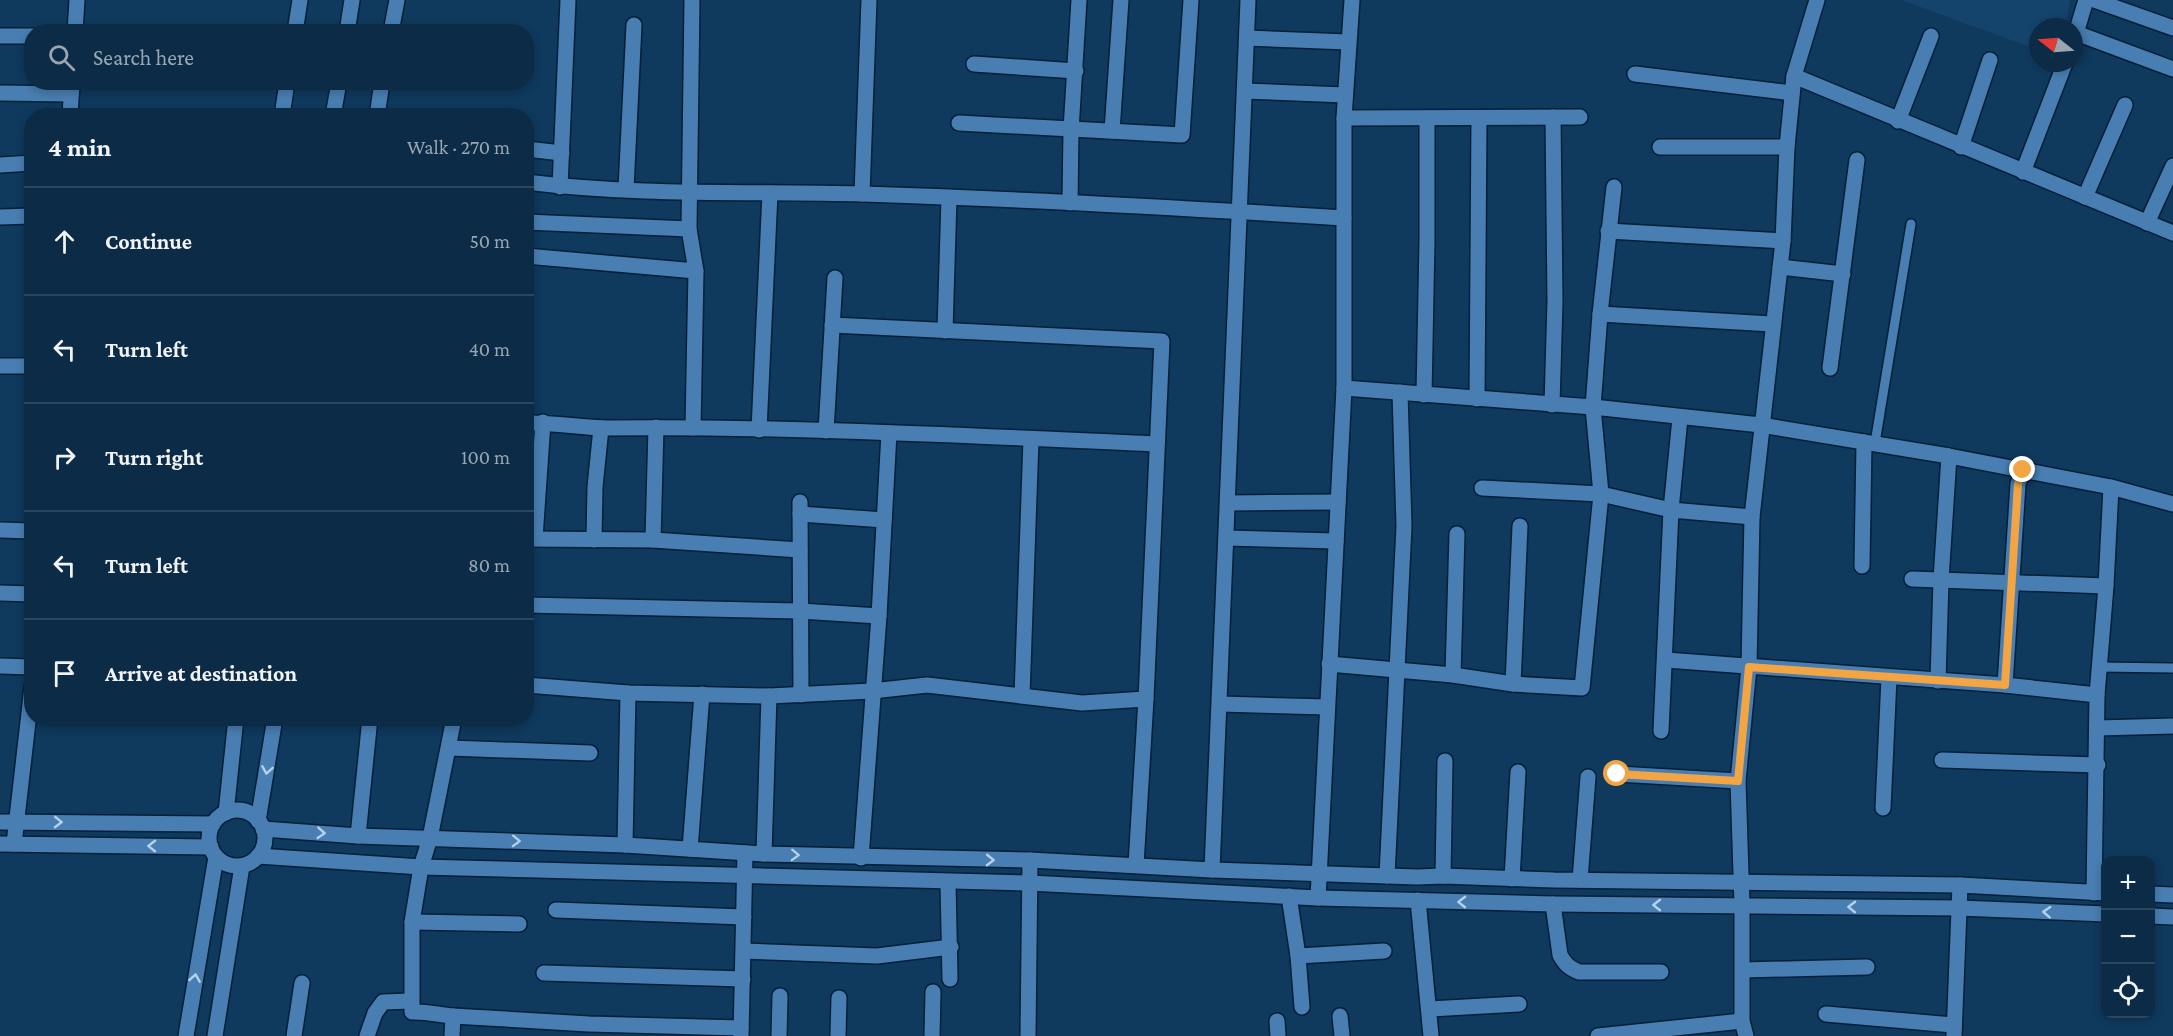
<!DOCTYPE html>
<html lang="en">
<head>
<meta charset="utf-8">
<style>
  :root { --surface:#0b2b46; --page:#193751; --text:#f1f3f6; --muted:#9aa7b3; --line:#2b475f }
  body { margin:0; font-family:"Crimson Pro",serif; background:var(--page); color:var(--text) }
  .controls { position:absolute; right:18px; bottom:18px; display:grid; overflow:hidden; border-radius:12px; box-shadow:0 3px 9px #0003 }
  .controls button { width:54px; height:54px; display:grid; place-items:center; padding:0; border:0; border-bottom:2px solid var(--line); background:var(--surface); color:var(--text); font:30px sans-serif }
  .compass { position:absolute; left:2029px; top:18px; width:54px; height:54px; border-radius:50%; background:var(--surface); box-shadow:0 3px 9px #0003; rotate:287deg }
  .stop { position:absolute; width:18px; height:18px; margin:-14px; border:4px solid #f2a542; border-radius:50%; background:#fff }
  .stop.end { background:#f2a542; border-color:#fff; box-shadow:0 2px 6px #0008 }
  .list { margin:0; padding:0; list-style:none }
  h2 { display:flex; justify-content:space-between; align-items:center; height:78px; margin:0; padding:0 24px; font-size:26px }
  h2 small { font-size:20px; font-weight:400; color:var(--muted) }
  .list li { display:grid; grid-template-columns:39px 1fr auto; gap:18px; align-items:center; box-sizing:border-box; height:108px; padding:0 24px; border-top:2px solid var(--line) }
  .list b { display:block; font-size:22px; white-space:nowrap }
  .list em { font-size:20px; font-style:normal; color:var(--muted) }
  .icon { flex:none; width:33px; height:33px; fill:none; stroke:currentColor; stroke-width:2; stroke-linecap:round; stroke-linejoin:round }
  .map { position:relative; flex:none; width:2173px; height:1036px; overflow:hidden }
  .search { position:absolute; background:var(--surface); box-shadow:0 3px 9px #0003; left:24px; top:24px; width:510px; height:66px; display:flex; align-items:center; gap:15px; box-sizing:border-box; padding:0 21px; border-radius:24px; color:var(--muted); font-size:22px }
  .panel { position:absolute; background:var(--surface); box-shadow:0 3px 9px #0003; left:24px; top:108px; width:510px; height:618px; border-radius:24px }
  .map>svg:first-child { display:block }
</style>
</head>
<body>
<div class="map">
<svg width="2173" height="1036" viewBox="0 0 2173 1036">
  <rect width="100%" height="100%" fill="#0f395d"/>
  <!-- built -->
  <polygon fill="#14436c" points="1901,0 2070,0 2066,27 2038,27 2038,50"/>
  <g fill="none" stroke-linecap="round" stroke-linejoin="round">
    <defs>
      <g id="service">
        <polyline points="1875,443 1911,224"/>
        <polyline points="2099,667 2173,668"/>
      </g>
      <g id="minor">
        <polyline points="2086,0 2076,33 2173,69"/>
        <polyline points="2094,0 2173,28"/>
        <polyline points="75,32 77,0"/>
        <polyline points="295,32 300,0"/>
        <polyline points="0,36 32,36"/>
        <polyline points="1247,38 1348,42"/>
        <polyline points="974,64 1076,71"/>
        <polyline points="1635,74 1792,93"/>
        <polyline points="1794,76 2173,233"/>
        <polyline points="1245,91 1345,95"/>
        <polyline points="0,93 71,94"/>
        <polyline points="70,116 72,82"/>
        <polyline points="282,116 287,82"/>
        <polyline points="1344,118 1580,117"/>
        <polyline points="1898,121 1931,36"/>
        <polyline points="959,123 1182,135 1191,0"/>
        <polyline points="1112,131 1121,0"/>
        <polyline points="1660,147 1787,147"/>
        <polyline points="1961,147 1990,60"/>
        <polyline points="526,149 562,153"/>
        <polyline points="0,165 32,163"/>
        <polyline points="2023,172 2065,63"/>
        <path d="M526,182C638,196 751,191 863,194C1023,199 1184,208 1344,218"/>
        <polyline points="560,187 568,0"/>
        <polyline points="626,189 634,25"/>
        <polyline points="862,194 869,0"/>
        <polyline points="2085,197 2125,105"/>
        <polyline points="1070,203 1071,130 1079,0"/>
        <polyline points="0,217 32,216"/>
        <polyline points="526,222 689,229"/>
        <polyline points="2147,223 2173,166"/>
        <polyline points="1608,231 1783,241"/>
        <polyline points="526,256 696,271 689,229 692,0"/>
        <polyline points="1780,267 1843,274"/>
        <polyline points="1600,314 1772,324"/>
        <polyline points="832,325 1162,341 1146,699 1136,865"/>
        <polyline points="945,331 949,198"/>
        <polyline points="0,366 32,366"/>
        <polyline points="1830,368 1857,160"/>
        <polyline points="1344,388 1593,407 1761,425 1949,456 2111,487 2173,504"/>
        <polyline points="1424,395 1427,241 1427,118"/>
        <polyline points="1477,399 1479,118"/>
        <polyline points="1552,405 1555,301 1553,117"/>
        <path d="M526,423C554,422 581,428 608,428C791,426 974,436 1157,444"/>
        <polyline points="693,428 696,271"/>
        <polyline points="759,430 770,193"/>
        <polyline points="826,431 835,278"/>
        <polyline points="1482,488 1601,494 1671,510 1752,517"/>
        <polyline points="800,502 801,695"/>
        <polyline points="1229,503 1338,502"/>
        <polyline points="800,514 884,520"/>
        <polyline points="0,530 32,531"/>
        <polyline points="535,538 543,422"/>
        <polyline points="1227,538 1336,541"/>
        <polyline points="526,539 653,540 800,550"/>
        <polyline points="594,540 595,487 601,428"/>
        <polyline points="653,540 656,427"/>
        <polyline points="1862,566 1864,442"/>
        <polyline points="1912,579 2106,586"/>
        <polyline points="0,593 32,594"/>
        <polyline points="526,605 800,611 879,616"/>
        <polyline points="1666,660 2005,685 2097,695"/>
        <polyline points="1329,664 1453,675 1513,684 1582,688 1601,494 1593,407 1600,314 1614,187"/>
        <polyline points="0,666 32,667"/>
        <polyline points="1453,675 1457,534"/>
        <polyline points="1938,681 1941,580 1949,456"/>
        <polyline points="1513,684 1520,526"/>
        <polyline points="526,685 628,693 769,696 872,691 927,685 1082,703 1146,699"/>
        <polyline points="2005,685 2018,484 2023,470"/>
        <polyline points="1022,696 1031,439"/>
        <polyline points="1220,704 1327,707"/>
        <path d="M454,718L430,838L421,867L412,922V1012C426,1011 439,1015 453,1016L589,1024L741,1028"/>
        <polyline points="2097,728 2173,726"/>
        <polyline points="1661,731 1671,510 1680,418"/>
        <polyline points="449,748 590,753"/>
        <polyline points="1942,760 2098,765"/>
        <polyline points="1618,774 1738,781"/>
        <polyline points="1883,808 1889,678"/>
        <polyline points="358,836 370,718"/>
        <polyline points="14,844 32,687"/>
        <polyline points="625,845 628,693"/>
        <polyline points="690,849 702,694"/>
        <polyline points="764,854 769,696"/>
        <polyline points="861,858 879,616 889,433"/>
        <polyline points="1212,870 1248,0"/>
        <polyline points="1387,876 1404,526 1400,392"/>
        <polyline points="1443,876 1445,761"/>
        <polyline points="1512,879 1518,772"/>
        <polyline points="1580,880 1588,777"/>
        <polyline points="948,882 950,979"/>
        <polyline points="2094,893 2097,695 2106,586 2111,487"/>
        <polyline points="1289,896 1298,956 1302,1007"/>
        <polyline points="1318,898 1344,388 1344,118 1352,0"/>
        <polyline points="1418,900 1431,1036"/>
        <path d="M1553,904L1560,955C1565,964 1569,968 1579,972H1661"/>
        <polyline points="556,910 744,917"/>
        <polyline points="412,922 519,924"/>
        <polyline points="744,951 877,956 951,947"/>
        <polyline points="1298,956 1384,951"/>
        <polyline points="1743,970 1867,967"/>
        <polyline points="544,973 743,979"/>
        <polyline points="1430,1009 1519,1004"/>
        <polyline points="1826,1014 1953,1025"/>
        <polyline points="1340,1016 1342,1036"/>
        <polyline points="1277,1021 1278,1036"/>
        <polyline points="294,1036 302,983"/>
        <polyline points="367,1036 375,1013 383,1002 411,1001"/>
        <polyline points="452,1036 453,1016"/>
        <polyline points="741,1036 745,853"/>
        <polyline points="779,1036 780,996"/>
        <polyline points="838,1036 839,998"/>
        <polyline points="932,1036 933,992"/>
        <polyline points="1028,1036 1030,860"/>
        <polyline points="1598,1036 1742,1021"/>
        <polyline points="1954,1036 1960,885"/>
      </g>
      <g id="tertiary">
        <polyline points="347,32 352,0"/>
        <polyline points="391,32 397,0"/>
        <polyline points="333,116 339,82"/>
        <polyline points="377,116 382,82"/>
        <circle cx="237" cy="838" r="28"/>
        <polyline points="226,813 236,718"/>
        <polyline points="258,821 275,718"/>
        <polyline points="0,822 213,824"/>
        <polyline points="263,829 358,836 625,845 764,854 1030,860 1212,870 1417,877 1443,876 1554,880 1960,885 2106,893"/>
        <polyline points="0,844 211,847"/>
        <polyline points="258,856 421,867 1029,883 1318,898 1553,904 1959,908 2106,914"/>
        <polyline points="2150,894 2173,895"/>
        <polyline points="2150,916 2173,917"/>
        <polyline points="186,1036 216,857"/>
        <polyline points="215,1036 242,866"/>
        <polyline points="1746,1036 1742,1021 1742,905 1738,781 1749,667 1752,517 1783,241 1787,147 1794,76 1817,0"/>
      </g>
    </defs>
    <!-- service casing -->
    <use href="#service" stroke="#042039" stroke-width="12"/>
    <!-- minor casing -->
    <use href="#minor" stroke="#042039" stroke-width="18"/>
    <!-- tertiary casing -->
    <use href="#tertiary" stroke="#042039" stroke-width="18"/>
    <!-- service -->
    <use href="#service" stroke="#487eb1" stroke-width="9"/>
    <!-- minor -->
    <use href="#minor" stroke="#487eb1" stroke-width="15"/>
    <!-- tertiary -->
    <use href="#tertiary" stroke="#487eb1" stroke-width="15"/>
  </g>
  <!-- one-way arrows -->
  <defs><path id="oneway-chevron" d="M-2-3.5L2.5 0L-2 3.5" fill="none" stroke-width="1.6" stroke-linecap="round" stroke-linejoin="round" transform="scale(1.5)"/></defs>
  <g stroke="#b4d1ed">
    <use href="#oneway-chevron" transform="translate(267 770) rotate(99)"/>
    <use href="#oneway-chevron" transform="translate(58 822) rotate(1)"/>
    <use href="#oneway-chevron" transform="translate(321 833) rotate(4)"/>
    <use href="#oneway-chevron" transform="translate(516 841) rotate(2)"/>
    <use href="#oneway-chevron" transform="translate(152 846) rotate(-179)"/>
    <use href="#oneway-chevron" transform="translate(795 855) rotate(2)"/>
    <use href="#oneway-chevron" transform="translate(990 860) rotate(1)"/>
    <use href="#oneway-chevron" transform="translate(1462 902) rotate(-179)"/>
    <use href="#oneway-chevron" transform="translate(1657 905) rotate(-180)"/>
    <use href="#oneway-chevron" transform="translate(1852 907) rotate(-179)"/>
    <use href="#oneway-chevron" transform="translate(2047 912) rotate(-177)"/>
    <use href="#oneway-chevron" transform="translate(195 978) rotate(-81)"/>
  </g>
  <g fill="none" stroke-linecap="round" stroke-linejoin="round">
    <!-- route -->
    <polyline stroke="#f2a542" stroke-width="8" points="1617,774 1738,781 1749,667 2005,685 2018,484 2023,470"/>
  </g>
</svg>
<div class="controls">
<button>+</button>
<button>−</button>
<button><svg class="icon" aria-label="locate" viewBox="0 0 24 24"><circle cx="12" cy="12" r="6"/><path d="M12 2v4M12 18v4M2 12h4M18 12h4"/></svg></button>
</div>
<svg class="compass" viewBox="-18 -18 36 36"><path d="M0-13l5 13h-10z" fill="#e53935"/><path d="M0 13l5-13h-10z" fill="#9aa7b3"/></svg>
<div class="stop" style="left:1617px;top:774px"></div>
<div class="stop end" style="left:2023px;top:470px"></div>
<div class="search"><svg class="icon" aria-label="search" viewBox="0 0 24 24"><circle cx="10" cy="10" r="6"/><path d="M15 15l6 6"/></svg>Search here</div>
<section class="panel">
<h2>4 min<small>Walk · 270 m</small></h2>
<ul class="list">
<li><svg class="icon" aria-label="ahead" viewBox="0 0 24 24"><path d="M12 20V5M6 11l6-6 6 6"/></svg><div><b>Continue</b></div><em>50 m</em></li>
<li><svg class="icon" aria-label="left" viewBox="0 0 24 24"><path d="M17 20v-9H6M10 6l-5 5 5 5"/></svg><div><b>Turn left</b></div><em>40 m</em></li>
<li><svg class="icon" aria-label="right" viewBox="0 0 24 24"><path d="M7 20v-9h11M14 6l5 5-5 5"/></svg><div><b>Turn right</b></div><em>100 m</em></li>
<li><svg class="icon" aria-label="left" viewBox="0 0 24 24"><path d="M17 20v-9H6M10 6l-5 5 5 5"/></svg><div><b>Turn left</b></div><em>80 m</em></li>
<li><svg class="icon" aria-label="arrive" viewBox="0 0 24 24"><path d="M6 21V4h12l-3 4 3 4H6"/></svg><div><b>Arrive at destination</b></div></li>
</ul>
</section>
</div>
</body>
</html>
